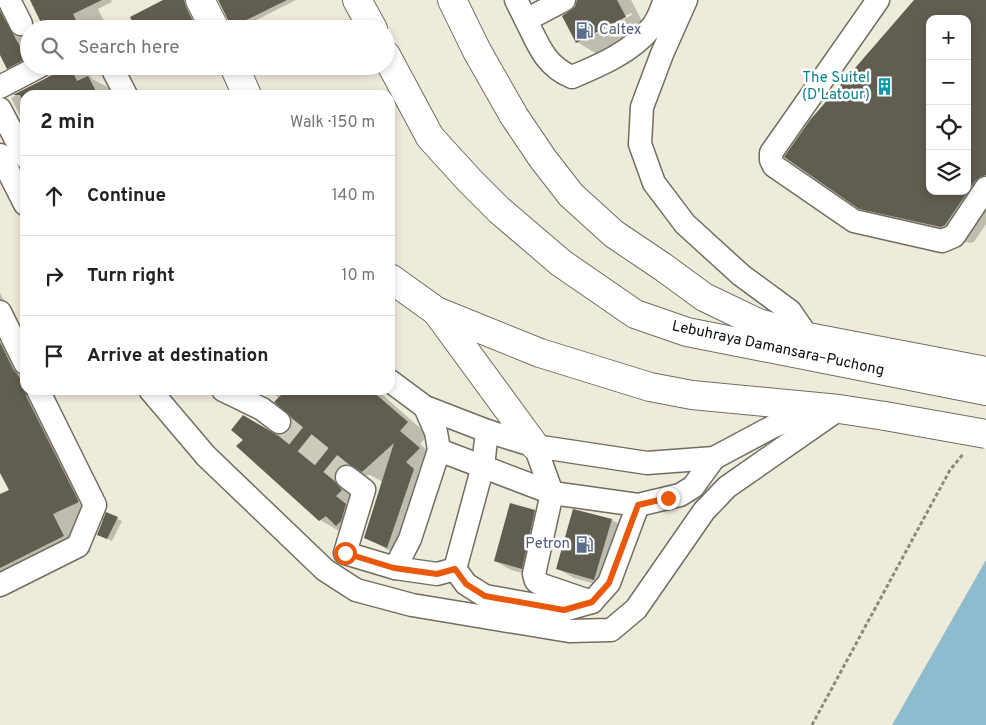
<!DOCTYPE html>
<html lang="en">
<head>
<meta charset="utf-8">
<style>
  :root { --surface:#fff; --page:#f6f6f6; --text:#222; --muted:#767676; --line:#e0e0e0 }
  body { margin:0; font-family:Overpass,sans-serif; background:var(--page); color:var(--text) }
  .controls { position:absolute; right:15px; top:15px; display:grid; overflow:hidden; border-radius:10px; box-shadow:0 2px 8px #0003 }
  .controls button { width:45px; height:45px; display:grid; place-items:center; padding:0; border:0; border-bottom:1px solid var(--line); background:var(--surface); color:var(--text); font:25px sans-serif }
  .stop { position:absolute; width:15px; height:15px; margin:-11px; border:4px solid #ea580c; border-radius:50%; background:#fff }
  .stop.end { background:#ea580c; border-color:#fff; box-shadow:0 1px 5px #0008 }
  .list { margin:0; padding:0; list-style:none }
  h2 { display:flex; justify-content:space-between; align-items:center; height:65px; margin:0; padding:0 20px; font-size:21px }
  h2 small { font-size:16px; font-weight:400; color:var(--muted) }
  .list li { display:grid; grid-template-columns:32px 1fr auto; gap:15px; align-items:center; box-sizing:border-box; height:80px; padding:0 20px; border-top:1px solid var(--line) }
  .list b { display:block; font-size:19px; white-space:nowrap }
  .list em { font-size:16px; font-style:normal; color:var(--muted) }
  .icon { flex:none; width:28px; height:28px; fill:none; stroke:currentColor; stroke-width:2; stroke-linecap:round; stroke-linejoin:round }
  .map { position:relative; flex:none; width:986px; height:725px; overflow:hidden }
  .search { position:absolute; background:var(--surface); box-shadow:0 2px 8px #0003; left:20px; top:20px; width:375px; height:55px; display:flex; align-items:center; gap:12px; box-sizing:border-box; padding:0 18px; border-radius:28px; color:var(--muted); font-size:19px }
  .panel { position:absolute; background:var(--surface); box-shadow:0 2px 8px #0003; left:20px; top:90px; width:375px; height:305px; border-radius:15px }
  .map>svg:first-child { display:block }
</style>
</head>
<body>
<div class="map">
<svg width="986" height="725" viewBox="0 0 986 725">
  <rect width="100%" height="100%" fill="#efebdb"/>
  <!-- water -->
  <polygon fill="#8cbccd" points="986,560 986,725 892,725"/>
  <!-- shadow -->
  <g fill="#0003" fill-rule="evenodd">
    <polygon points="0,0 12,0 29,37 29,66 85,66 92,79 123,95 25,95 25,125 11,98 47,78 52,73 54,69 31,81 8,68 0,52"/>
    <polygon points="31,0 111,0 112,2 98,9 105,23 96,27 96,29 45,29"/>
    <polygon points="166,0 190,0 200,29 138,29"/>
    <polygon points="219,0 296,0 239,29 231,28 230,21"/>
    <path d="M578,0H631L646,29L597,54L577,42L576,7ZM631,13L632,15L586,39V36Z"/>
    <path d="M915,0H986V224L974,242L971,243L890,225L860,208ZM930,19H967V191H930Z"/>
    <polygon points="0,293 10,312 0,317"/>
    <polygon points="0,344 25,358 25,390 46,390 54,394 56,398 52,405 54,413 104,515 74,497 73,499 105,518 80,530 91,552 0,598 0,496 10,491 0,470"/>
    <polygon points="270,390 377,390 428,435 420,444 440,461 408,559 386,549 366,537 383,482 370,475 363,476 341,532 320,520 284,435 291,430 293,423 292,416 279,398"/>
    <polygon points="534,511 550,520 538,577 511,570 495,561"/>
    <polygon points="107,514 122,521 112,541 103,537"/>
    <polygon points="612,520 627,529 610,588 574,578 558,569"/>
  </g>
  <!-- building -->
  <g fill="#615d50" fill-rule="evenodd">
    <polygon points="30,0 102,0 73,14 80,29 44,29"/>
    <polygon points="163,0 184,0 186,7 197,29 136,29 130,17"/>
    <polygon points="218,0 287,0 230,28 229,22"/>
    <polygon points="577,0 617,0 626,17 576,43 562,16 575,7"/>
    <path d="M914,0H986V175L980,177L975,181L945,225L941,227L859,209L784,157L810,120ZM930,19H967V191H930Z"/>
    <polygon points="0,11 21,48 29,44 29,57 7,69 0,55"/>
    <polygon points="70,66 77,81 88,76 98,95 25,95 25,104 20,95 13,95"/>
    <polygon points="0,342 13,369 21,379 25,377 26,396 79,502 53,514 64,536 0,568 0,494 9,490 0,473"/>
    <polygon points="286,390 371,390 408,422 400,431 420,448 406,462 414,469 387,548 364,538 394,443 362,472 348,464 342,465 336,469 334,475 335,482 342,490 336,496 346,504 341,521 336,526 326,516 319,521 236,446 243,440 231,430 243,415 277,435 284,434 289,430 292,424 291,417 274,402"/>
    <polygon points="510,503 535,510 522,569 494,561"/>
    <polygon points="573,509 612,519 594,580 556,569"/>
    <polygon points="106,512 118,517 107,539 97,535"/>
  </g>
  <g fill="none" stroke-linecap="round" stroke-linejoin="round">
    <!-- minor-tunnel -->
    <polyline stroke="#cdcabb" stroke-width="22" stroke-dasharray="22 11" stroke-linecap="butt" points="279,422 347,477"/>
    <defs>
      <g id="minor">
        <polyline points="9,0 21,24"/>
        <polyline points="516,0 526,20 564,0"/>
        <polyline points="686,0 662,54 642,107 640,144 654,183 685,224 741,275 790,311 808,337"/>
        <polyline points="878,0 771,153 771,160 774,166 854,221 942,241 954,236 986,188"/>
        <path d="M526,20C538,44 545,66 572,77C601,65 631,52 651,28C658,21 661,9 665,0"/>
        <polyline points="111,66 126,95"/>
        <polyline points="0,87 40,66"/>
        <polyline points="0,109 25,157"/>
        <polyline points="0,155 25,204"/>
        <polyline points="0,312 25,363"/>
        <polyline points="390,381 425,407 487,431 535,446 647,463 714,458 774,426 820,407"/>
        <polyline points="150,390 206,456 325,570 356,590 412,605 569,631 611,630 636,609 704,511 727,487 839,409"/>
        <polyline points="223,390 262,409 279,422"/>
        <polyline points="425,407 436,432 439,450 410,539 395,568 437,574 455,569 483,466 487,431"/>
        <polyline points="535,446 552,493 534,574 536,581 542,585 592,602"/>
        <polyline points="439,450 552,493 638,505 680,495 693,487 714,458"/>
        <polyline points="347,477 364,490 345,553 395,568"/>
        <polyline points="455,569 466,584 485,596 564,610 592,602 609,583 638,505"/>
        <polyline points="0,585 78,546 95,505 38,390"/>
      </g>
      <g id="highway">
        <polyline points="200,0 215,29"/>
        <polyline points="357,0 373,29"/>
        <polyline points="452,0 477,51 514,116 543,159 571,195 614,234 663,267 704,297 758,323 808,337 986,371"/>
        <polyline points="386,55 430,137 470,181 499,210 561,263 635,314 687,332 986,391"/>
        <polyline points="234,66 247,95"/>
        <polyline points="390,278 436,311 540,353 650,387 692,395 839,409 885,416"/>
        <polyline points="436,311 535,446"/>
      </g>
    </defs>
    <!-- minor casing -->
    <use href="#minor" stroke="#716d5f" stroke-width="25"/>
    <!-- highway casing -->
    <use href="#highway" stroke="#716d5f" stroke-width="30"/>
    <!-- path -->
    <polyline stroke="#8c897e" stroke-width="3" stroke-dasharray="4 2.5" stroke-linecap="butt" points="812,725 950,470 964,453"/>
    <!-- minor -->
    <use href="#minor" stroke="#fff" stroke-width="22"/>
    <!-- highway -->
    <use href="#highway" stroke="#fff" stroke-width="28"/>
    <defs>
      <polyline id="highway-bridge" points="885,416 986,434"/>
    </defs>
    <!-- highway-bridge casing -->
    <use href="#highway-bridge" stroke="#716d5f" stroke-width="30" stroke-linecap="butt"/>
    <!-- highway-bridge -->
    <use href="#highway-bridge" stroke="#fff" stroke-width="28"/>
  </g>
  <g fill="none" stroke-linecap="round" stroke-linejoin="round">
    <!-- route -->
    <polyline stroke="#ea580c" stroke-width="6" points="345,553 394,568 437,574 455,569 466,584 485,596 564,610 592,602 609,583 638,505 668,498"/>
  </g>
  <!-- icons -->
  <defs>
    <symbol id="fuel-bare" viewBox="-9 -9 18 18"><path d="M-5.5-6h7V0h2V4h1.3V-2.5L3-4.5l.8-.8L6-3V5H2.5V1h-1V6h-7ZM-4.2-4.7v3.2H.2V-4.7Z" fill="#5c6f8a" stroke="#fff" stroke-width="2.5" paint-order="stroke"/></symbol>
    <symbol id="building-bare" viewBox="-9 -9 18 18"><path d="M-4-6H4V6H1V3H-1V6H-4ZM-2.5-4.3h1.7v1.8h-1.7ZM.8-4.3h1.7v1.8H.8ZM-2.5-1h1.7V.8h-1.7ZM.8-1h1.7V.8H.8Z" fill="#0f9aa8" stroke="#fff" stroke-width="2.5" paint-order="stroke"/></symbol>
  </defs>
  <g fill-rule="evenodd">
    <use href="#fuel-bare" x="572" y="18" width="25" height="25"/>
    <use href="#building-bare" x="872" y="74" width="25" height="25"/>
    <use href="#fuel-bare" x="572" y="532" width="25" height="25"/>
  </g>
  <g text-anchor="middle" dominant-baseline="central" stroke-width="5" stroke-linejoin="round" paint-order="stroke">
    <!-- service labels -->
    <g font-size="15" fill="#4e5e75" stroke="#fff" text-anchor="start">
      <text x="599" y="30">Caltex</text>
      <text x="570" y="544" text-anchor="end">Petron</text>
    </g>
    <!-- culture labels -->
    <g font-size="15" fill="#0d838f" stroke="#fff" text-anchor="end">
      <text x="870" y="78">The Suitel<tspan x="870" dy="17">(D'Latour)</tspan></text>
    </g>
    <!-- street labels -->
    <g font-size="15" fill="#0e0c07" stroke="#fff">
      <text transform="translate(778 349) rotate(12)">Lebuhraya Damansara–Puchong</text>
    </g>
  </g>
</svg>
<div class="controls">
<button>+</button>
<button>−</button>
<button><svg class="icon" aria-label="locate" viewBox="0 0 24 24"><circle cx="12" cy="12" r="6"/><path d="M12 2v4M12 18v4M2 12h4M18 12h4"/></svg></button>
<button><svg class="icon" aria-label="layers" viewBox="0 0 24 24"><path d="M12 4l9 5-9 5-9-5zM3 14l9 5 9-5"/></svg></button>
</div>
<div class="stop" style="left:345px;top:553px"></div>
<div class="stop end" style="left:668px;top:498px"></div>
<div class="search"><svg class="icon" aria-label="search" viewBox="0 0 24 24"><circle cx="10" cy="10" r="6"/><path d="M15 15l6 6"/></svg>Search here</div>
<section class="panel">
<h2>2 min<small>Walk · 150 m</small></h2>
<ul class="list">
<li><svg class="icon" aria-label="ahead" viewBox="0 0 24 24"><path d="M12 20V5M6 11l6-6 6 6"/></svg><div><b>Continue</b></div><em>140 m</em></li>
<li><svg class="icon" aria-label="right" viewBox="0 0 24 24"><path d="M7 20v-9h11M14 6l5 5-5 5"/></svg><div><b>Turn right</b></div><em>10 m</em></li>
<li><svg class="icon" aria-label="arrive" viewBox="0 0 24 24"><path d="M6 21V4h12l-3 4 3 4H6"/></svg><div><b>Arrive at destination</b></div></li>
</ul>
</section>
</div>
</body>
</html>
